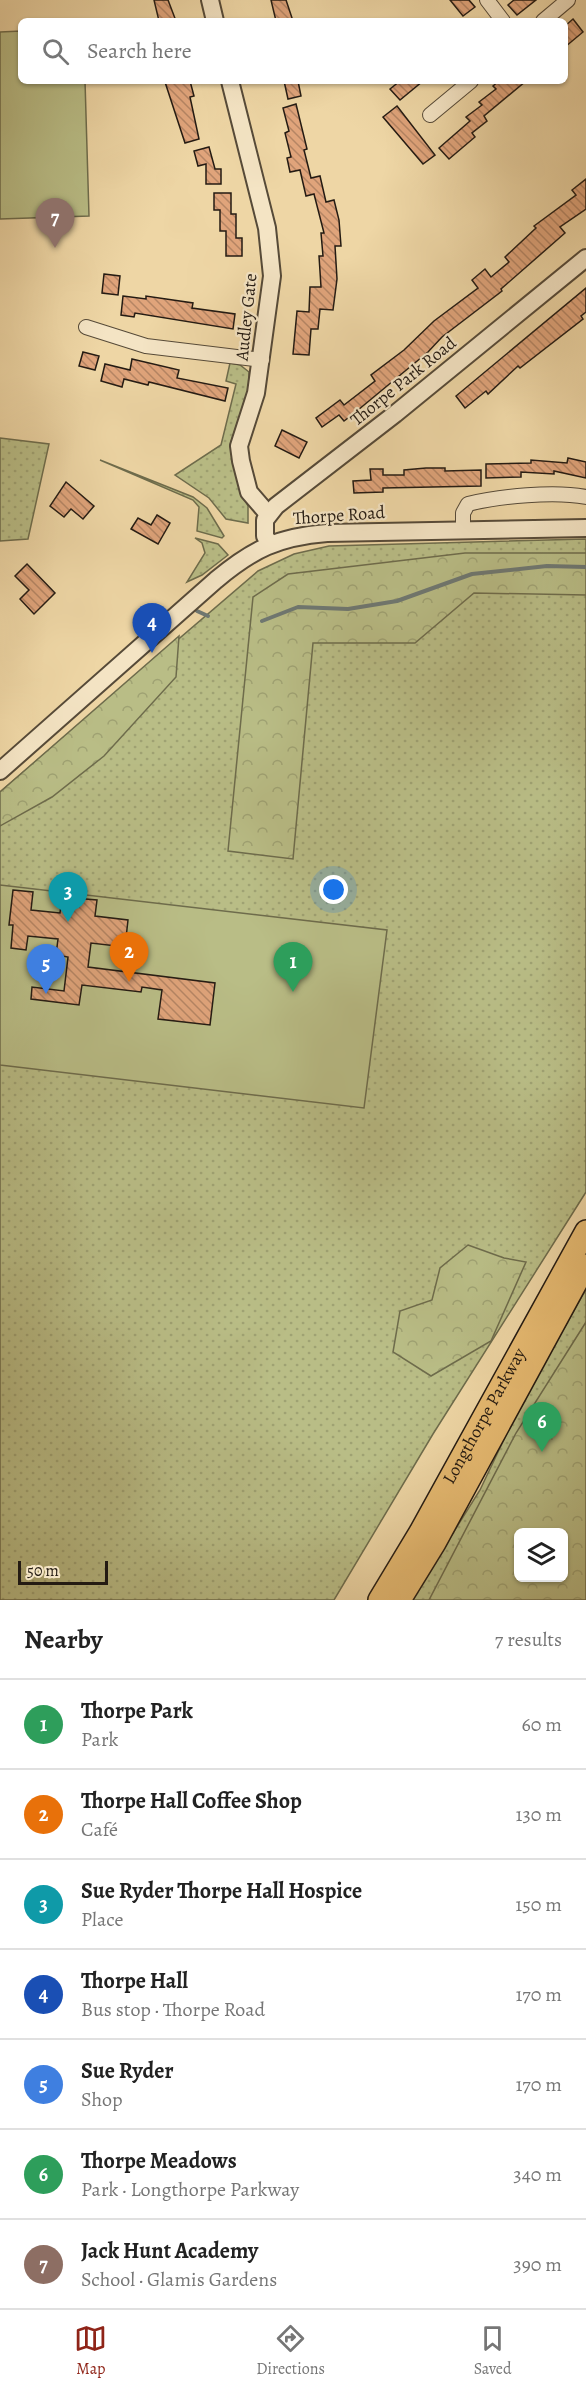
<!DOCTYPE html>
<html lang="en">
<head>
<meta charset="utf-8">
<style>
  :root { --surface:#fff; --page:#f2f2f2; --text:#222; --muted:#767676; --line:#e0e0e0; --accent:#8f2418 }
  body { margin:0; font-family:Alegreya,serif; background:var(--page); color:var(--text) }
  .controls { position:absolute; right:18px; bottom:18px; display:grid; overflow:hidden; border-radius:9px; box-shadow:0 2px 4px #0004 }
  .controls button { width:54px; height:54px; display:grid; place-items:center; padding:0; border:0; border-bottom:2px solid var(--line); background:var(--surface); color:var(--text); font:30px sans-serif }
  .scale { position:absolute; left:18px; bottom:15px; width:90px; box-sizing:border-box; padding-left:6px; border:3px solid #241b13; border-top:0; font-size:16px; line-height:21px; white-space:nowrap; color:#241b13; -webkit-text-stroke:4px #f4e4c4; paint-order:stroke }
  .you { position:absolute; left:334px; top:890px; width:21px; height:21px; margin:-15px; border:4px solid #fff; border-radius:50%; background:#1a73e8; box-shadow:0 0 0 9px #1a73e833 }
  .badge { display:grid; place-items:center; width:39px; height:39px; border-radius:50%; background:var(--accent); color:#fff; font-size:20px; font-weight:700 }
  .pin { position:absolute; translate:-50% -50px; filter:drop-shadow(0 2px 3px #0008) }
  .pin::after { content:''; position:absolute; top:32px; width:21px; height:18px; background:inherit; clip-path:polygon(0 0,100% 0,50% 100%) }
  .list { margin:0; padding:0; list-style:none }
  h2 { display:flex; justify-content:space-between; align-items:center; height:78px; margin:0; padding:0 24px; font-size:26px }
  h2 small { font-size:20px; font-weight:400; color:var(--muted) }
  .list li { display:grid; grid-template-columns:39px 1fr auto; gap:18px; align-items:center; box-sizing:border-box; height:90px; padding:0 24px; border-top:2px solid var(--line) }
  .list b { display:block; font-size:22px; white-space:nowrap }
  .list p { margin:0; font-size:20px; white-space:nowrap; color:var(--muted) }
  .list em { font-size:20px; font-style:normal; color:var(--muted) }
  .icon { flex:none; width:33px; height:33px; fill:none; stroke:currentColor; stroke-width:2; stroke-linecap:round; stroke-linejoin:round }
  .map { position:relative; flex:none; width:586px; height:1600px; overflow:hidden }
  .search { position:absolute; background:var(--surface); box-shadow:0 2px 4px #0004; left:18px; right:18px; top:18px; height:66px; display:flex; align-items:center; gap:15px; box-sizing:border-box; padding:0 21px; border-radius:9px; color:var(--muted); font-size:22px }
  .sheet { height:708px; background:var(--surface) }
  nav { display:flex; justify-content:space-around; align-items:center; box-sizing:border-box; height:84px; border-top:2px solid var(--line); background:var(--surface); font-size:16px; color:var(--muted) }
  nav a { display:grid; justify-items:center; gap:3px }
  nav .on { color:var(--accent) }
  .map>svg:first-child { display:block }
</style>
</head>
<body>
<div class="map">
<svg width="586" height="1600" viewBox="0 0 586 1600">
  <defs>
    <pattern id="grass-dots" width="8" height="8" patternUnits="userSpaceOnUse" patternTransform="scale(1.5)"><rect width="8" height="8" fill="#b9bd86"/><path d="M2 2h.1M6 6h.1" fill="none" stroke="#9fa273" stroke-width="1.8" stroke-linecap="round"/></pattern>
    <pattern id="forest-crowns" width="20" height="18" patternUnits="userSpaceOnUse" patternTransform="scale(1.5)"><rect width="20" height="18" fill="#b9bd86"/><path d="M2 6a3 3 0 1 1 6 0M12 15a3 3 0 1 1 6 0" fill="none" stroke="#9fa273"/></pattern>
    <pattern id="building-back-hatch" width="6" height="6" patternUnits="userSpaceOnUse" patternTransform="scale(1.5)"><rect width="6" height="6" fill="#e0a47b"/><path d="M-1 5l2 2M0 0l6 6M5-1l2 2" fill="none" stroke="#b58564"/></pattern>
  </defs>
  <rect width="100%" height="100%" fill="#eed6a5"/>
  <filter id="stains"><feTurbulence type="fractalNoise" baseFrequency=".00333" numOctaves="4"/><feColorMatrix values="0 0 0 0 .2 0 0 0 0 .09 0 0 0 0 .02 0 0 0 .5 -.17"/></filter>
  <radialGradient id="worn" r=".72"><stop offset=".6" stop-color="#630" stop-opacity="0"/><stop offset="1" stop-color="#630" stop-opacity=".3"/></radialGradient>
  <!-- grass -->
  <g fill="url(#grass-dots)" stroke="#6e6c4c" stroke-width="1.5" fill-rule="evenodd">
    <polygon points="230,363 240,365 249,372 249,387 230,445 239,488 248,506 248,523 226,519 209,498 175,475 221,445 236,384 226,381"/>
    <polygon points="0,438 49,444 28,539 0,541"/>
    <polygon points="100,460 193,497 207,508 224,536 222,538 197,531 199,507 193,500"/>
    <polygon points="195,538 218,544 228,555 202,575 187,582 205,553 202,543"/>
    <polygon points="586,539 586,1192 433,1434 334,1600 0,1600 0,792 258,571 294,554 329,546"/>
    <path d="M586,1289V1600H411L480,1490L516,1414ZM518,1532H564V1578H518Z"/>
  </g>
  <!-- forest -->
  <g fill="url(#forest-crowns)" stroke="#6e6c4c" stroke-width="1.5" fill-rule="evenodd">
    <polygon points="465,553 586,553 586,595 474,593 415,643 313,643 293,859 228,851 253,597 288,574"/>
    <polygon points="179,636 176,677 104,756 52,797 0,826 0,792"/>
    <polygon points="468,1245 504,1258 526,1262 491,1341 431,1376 393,1352 400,1311 432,1300 440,1268"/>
    <path d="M586,1322V1600H429L516,1433ZM564,1532V1578H518V1532Z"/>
  </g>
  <!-- garden -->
  <g fill="#b9bd86" stroke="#6e6c4c" stroke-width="1.5">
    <polygon points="21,31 21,81 85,81 89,216 0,219 0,32"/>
    <polygon points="0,885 387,930 364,1108 0,1065"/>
  </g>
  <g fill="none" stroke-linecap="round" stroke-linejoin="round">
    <!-- stream -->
    <g stroke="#6e7873" stroke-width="4">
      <polyline points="197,611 208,616"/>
      <polyline points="262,621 298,607 348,609 397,601 472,574 547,566 586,567"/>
    </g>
  </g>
  <!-- building -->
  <g fill="url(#building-back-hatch)" stroke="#241b13" stroke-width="1.5">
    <polygon points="154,0 168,0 176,21 159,21"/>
    <polygon points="271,0 286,0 293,21 276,21"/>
    <polygon points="450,0 469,0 475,7 463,16"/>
    <polygon points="514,0 536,0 517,15 508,5"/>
    <polygon points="573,19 583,32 565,47 565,26"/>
    <polygon points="171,81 190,81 194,96 190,97 199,139 185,143 165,82"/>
    <polygon points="284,81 298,81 301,96 288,99"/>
    <polygon points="400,81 423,81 400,100 390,89"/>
    <polygon points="499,81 526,81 484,116 487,121 472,133 475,137 449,159 439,148 470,121 466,117 482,105 479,102 496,89 493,86"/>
    <polygon points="296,104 307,149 304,150 311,178 320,176 326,202 334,200 339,220 341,246 335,246 337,279 333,310 320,309 318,329 311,329 309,355 293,354 297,311 309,312 310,287 321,287 319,256 323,256 321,233 324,233 314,194 306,196 300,170 290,172 287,158 291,157 285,133 289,131 283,108"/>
    <polygon points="397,106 435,155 423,164 383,117"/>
    <polygon points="209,147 215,169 221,169 221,184 206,184 206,164 198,166 194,151"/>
    <polygon points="586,179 586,209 560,227 565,233 501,289 502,291 442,337 428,352 352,415 344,421 339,415 322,427 316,418 340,400 344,405 375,381 371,375 404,350 434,321 478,288 472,280 485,269 491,277 509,262 505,257 536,228 534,226 576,195 572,190"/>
    <polygon points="214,193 231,193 231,214 236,214 236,238 242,238 242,256 226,256 226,231 220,231 220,210 214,210"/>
    <polygon points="104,274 120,276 118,295 102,293"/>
    <polygon points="586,288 586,312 581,316 583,319 520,368 518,366 488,394 486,391 465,408 456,396"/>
    <polygon points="123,296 146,299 146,296 193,303 192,308 235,314 233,329 135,313 134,317 121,315"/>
    <polygon points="83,352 99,356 95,370 79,366"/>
    <polygon points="132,359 179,370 177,378 228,388 225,401 149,382 148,385 124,379 122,387 101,381 105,364 130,370"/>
    <polygon points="282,430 307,442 299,458 275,446"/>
    <polygon points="568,458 586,462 586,478 554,471 554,474 521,472 521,477 486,478 486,464 531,463 531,460 567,463"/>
    <polygon points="426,468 445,468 445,471 481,470 481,486 383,488 383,492 354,493 353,481 371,480 370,469 383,469 383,475 404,475 404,470"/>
    <polygon points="66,482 94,506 83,519 71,509 64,517 50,506"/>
    <polygon points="157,515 170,523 158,544 131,529 138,518 151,525"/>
    <polygon points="27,564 55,593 34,614 20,599 29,590 15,576"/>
    <polygon points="13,890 33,892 31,910 60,913 62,897 97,900 95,916 128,920 125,947 91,943 88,967 215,983 210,1025 158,1019 162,990 142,987 141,992 82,985 79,1005 31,999 32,987 64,991 68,957 56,955 58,939 28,936 26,950 11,948 13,925 9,925"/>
  </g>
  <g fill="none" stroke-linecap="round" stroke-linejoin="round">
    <defs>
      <g id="minor">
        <polyline points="487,0 503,21"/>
        <polyline points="543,21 568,0"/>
        <polyline points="430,115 471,81"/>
        <polyline points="86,327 146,346 262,360"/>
        <path d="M463,529V513L468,504C499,496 555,491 586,497"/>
      </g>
      <g id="tertiary">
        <polyline points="210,0 215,21"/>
        <polyline points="230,81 267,228 272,276 256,393 239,446 241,461 249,492 268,514"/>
        <polyline points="270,544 265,536 265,520 276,506 395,414 586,258"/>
        <path d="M0,771L216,580C253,549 278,537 327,533L586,528"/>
      </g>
      <g id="primary">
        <path id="s1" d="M379,1600L420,1532L586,1231"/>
        <polyline points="400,1600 435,1543 586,1265"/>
      </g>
    </defs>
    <!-- minor casing -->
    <use href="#minor" stroke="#564a38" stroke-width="16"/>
    <!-- tertiary casing -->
    <use href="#tertiary" stroke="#564a38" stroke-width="20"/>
    <!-- primary casing -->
    <use href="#primary" stroke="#241b13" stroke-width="24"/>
    <!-- minor -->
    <use href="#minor" stroke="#f4e4c4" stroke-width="14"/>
    <!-- tertiary -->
    <use href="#tertiary" stroke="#f4e4c4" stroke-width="16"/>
    <!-- primary -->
    <use href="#primary" stroke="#e7bb72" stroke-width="21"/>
  </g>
  <g text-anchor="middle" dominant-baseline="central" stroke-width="4.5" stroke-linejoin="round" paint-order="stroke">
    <!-- street labels -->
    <g font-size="18" fill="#241b13" stroke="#f4e4c4">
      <text transform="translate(246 317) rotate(-84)">Audley Gate</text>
      <text transform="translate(403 381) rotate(-39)">Thorpe Park Road</text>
      <text transform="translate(339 515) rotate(-4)">Thorpe Road</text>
      <text stroke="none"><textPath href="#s1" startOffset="212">Longthorpe Parkway</textPath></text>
    </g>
  </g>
  <rect width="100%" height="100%" filter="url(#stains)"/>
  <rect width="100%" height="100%" fill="url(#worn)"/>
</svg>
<div class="controls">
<button><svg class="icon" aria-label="layers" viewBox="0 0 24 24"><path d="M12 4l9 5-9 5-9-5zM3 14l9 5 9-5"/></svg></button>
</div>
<div class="scale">50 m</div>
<div class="you"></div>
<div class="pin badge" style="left:293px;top:992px;background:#2e9e5b">1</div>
<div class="pin badge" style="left:129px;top:982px;background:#e8710a">2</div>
<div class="pin badge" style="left:68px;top:922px;background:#0f9aa8">3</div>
<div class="pin badge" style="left:152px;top:653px;background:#1a4fb4">4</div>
<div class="pin badge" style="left:46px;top:994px;background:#3f7fe0">5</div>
<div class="pin badge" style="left:542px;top:1452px;background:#2e9e5b">6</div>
<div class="pin badge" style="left:55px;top:248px;background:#8d6e63">7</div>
<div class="search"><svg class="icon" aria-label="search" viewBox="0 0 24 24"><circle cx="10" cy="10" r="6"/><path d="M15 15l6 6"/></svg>Search here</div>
</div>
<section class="sheet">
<h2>Nearby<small>7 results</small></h2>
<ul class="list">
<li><span class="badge" style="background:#2e9e5b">1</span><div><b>Thorpe Park</b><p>Park</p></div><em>60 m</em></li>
<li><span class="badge" style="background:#e8710a">2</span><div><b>Thorpe Hall Coffee Shop</b><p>Café</p></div><em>130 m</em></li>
<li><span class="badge" style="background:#0f9aa8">3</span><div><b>Sue Ryder Thorpe Hall Hospice</b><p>Place</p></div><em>150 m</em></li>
<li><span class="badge" style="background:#1a4fb4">4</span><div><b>Thorpe Hall</b><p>Bus stop · Thorpe Road</p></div><em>170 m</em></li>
<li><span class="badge" style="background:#3f7fe0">5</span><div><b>Sue Ryder</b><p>Shop</p></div><em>170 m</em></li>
<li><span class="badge" style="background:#2e9e5b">6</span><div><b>Thorpe Meadows</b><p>Park · Longthorpe Parkway</p></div><em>340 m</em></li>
<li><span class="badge" style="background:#8d6e63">7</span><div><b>Jack Hunt Academy</b><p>School · Glamis Gardens</p></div><em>390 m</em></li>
</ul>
</section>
<nav>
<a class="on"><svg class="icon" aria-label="map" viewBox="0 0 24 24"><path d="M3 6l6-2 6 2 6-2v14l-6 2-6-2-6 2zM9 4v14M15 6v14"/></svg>Map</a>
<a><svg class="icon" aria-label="directions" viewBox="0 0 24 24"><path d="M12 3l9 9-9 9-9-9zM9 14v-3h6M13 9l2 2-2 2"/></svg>Directions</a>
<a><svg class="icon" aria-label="saved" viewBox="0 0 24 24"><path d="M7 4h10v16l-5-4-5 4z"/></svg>Saved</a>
</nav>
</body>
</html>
